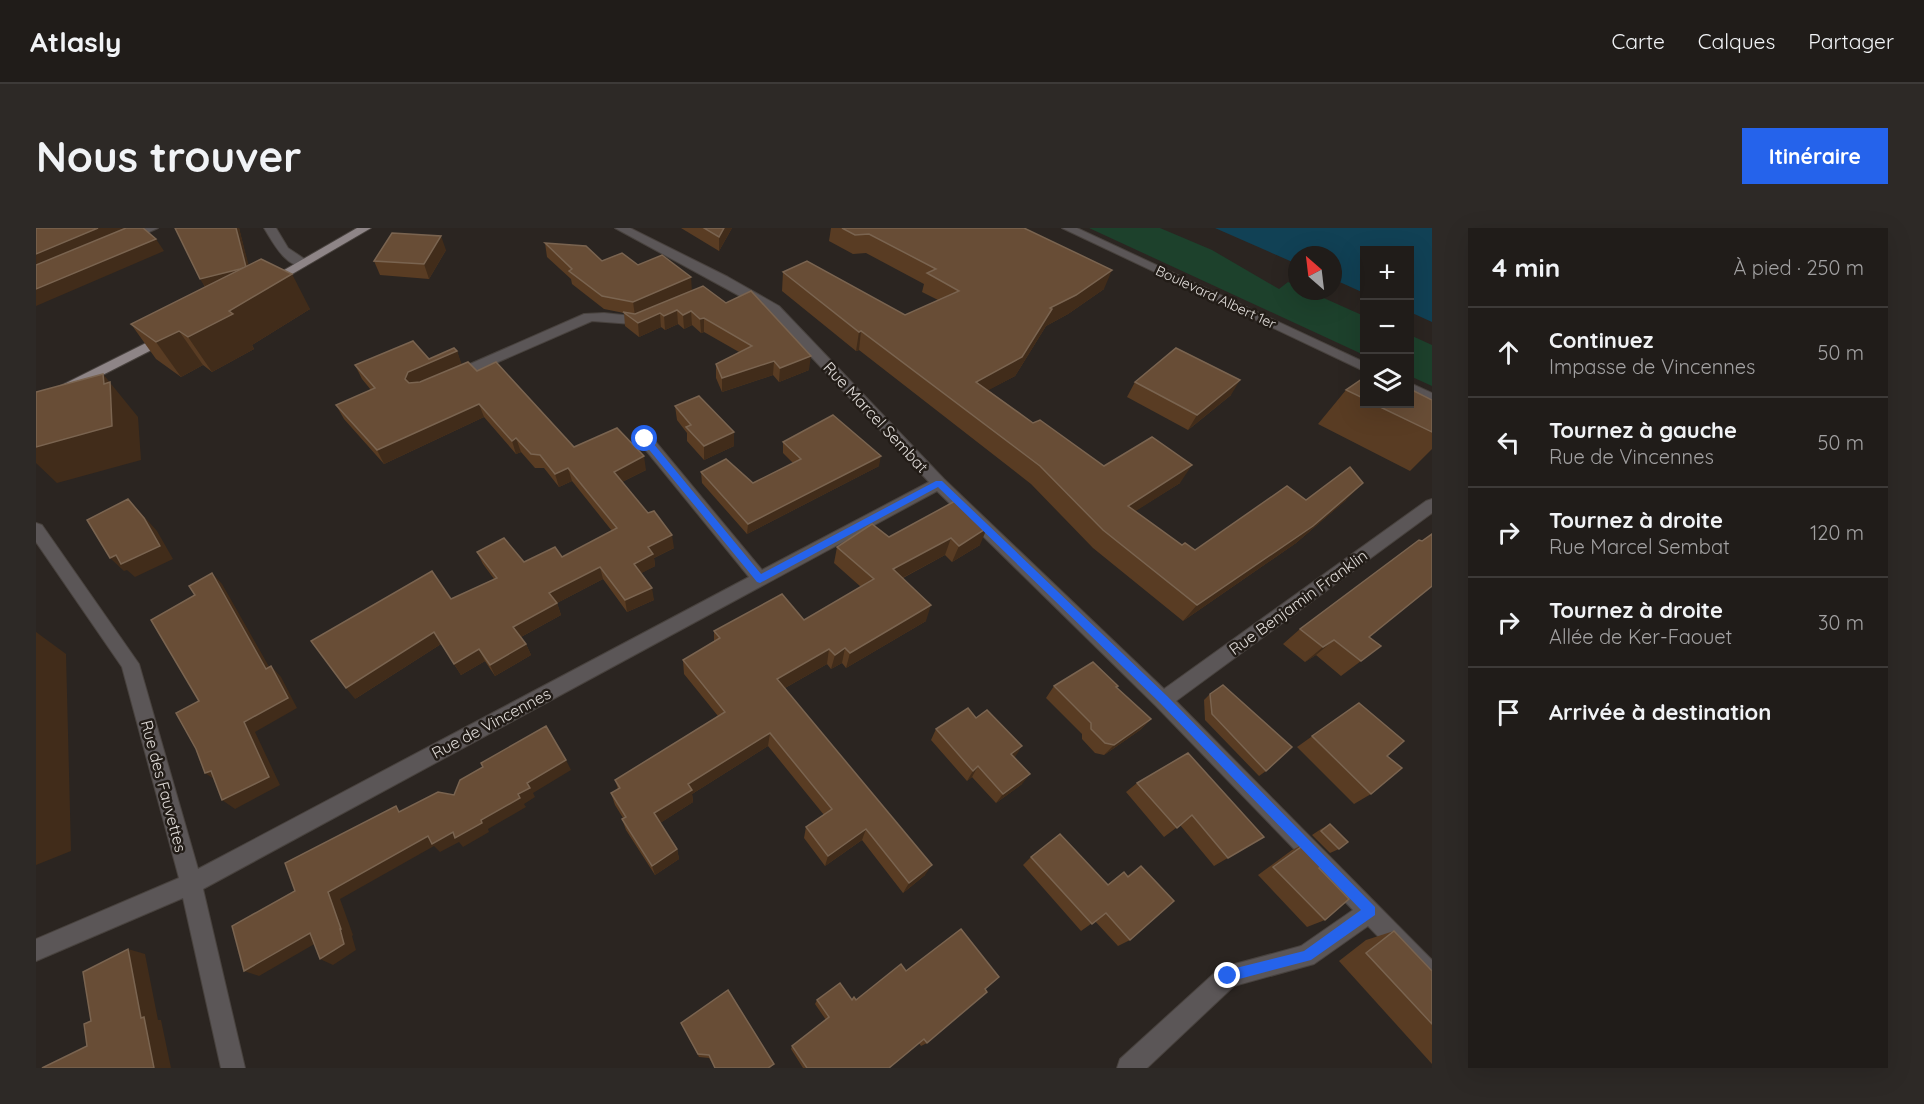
<!DOCTYPE html>
<html lang="fr">
<head>
<meta charset="utf-8">
<style>
  :root { --surface:#201c19; --page:#2d2926; --text:#f1f3f6; --muted:#a2a1a2; --line:#3d3a38; --accent:#2563eb }
  body { margin:0; font-family:Quicksand,sans-serif; background:var(--page); color:var(--text) }
  .controls { position:absolute; right:18px; top:18px; display:grid; overflow:hidden; border-radius:0px; box-shadow:0 6px 24px #0002 }
  .controls button { width:54px; height:54px; display:grid; place-items:center; padding:0; border:0; border-bottom:2px solid var(--line); background:var(--surface); color:var(--text); font:30px sans-serif }
  .compass { position:absolute; left:1252px; top:18px; width:54px; height:54px; border-radius:50%; background:var(--surface); box-shadow:0 6px 24px #0002; rotate:332deg }
  .stop { position:absolute; width:18px; height:18px; margin:-14px; border:4px solid #2563eb; border-radius:50%; background:#fff }
  .stop.end { background:#2563eb; border-color:#fff; box-shadow:0 2px 6px #0008 }
  .list { margin:0; padding:0; list-style:none }
  h2 { display:flex; justify-content:space-between; align-items:center; height:78px; margin:0; padding:0 24px; font-size:26px }
  h2 small { font-size:20px; font-weight:400; color:var(--muted) }
  .list li { display:grid; grid-template-columns:39px 1fr auto; gap:18px; align-items:center; box-sizing:border-box; height:90px; padding:0 24px; border-top:2px solid var(--line) }
  .list b { display:block; font-size:22px; white-space:nowrap }
  .list p { margin:0; font-size:20px; white-space:nowrap; color:var(--muted) }
  .list em { font-size:20px; font-style:normal; color:var(--muted) }
  .icon { flex:none; width:33px; height:33px; fill:none; stroke:currentColor; stroke-width:2; stroke-linecap:round; stroke-linejoin:round }
  .map { position:relative; flex:none; width:1396px; height:840px; overflow:hidden; border-radius:0px }
  header { display:flex; align-items:center; gap:36px; box-sizing:border-box; height:84px; padding:0 30px; background:var(--surface); border-bottom:2px solid var(--line) }
  header strong { font-size:28px }
  nav { display:flex; gap:33px; margin-inline-start:auto; font-size:21px }
  .intro { display:flex; align-items:center; justify-content:space-between; box-sizing:border-box; height:144px; padding:0 36px }
  h1 { margin:0; font-size:42px }
  .button { padding:15px 27px; border-radius:0px; background:var(--accent); color:#fff; font-size:21px; font-weight:700 }
  main { display:flex; gap:36px; padding:0 36px }
  aside { flex:1; background:var(--surface); border-radius:0px; box-shadow:0 6px 24px #0002 }
  .map>svg:first-child { display:block }
</style>
</head>
<body>
<header>
<strong>Atlasly</strong>
<nav><a>Carte</a><a>Calques</a><a>Partager</a></nav>
</header>
<div class="intro"><h1>Nous trouver</h1><a class="button">Itinéraire</a></div>
<main>
<div class="map">
<svg width="1396" height="840" viewBox="0 0 1396 840">
  <rect width="100%" height="100%" fill="#2b2521"/>
  <!-- green -->
  <g fill="#1d412c">
    <polygon points="1053,0 1124,0 1176,22 1243,61 1252,54 1261,58 1261,63 1272,63 1328,88 1328,127"/>
    <polygon points="1374,107 1396,117 1396,158 1374,148"/>
  </g>
  <!-- water -->
  <polygon fill="#114155" points="1179,0 1396,0 1396,94 1374,84 1374,22 1328,22 1328,65 1297,51 1297,27 1261,27 1261,36"/>
  <g fill="none" stroke-linecap="round" stroke-linejoin="round">
    <defs>
      <g id="minor">
        <polygon points="106,0 122,0 91,14 83,14 81,12"/>
        <path d="M228,0H240L252,20L270,32V38C250,41 237,14 228,0Z"/>
        <polygon points="579,0 594,0 692,49 743,78 908,251 1128,461 1390,273 1396,271 1396,285 1140,473 1396,732 1396,760 1388,756 1332,698 1278,736 1198,758 1111,840 1081,840 1084,831 1184,740 1265,718 1317,682 1120,478 901,263 167,661 209,840 185,840 147,670 0,733 0,711 143,650 86,439 0,314 0,295 6,297 103,436 162,641 713,349 604,215 602,211 604,207 614,207 726,342 893,254 733,84"/>
        <polygon points="1026,0 1041,0 1328,134 1328,143"/>
        <polygon points="568,85 596,88 611,86 617,90 616,93 596,96 556,93 421,152 411,152 409,149 411,146 548,86"/>
        <polygon points="1374,155 1396,165 1396,176 1374,165"/>
      </g>
      <g id="major">
        <polygon points="321,0 335,0 234,59 230,60 224,56"/>
        <polygon points="132,104 137,105 139,108 137,111 0,181 0,170"/>
      </g>
    </defs>
    <!-- minor casing -->
    <use href="#minor" stroke="#48423e" stroke-width="2"/>
    <!-- major casing -->
    <use href="#major" stroke="#48423e" stroke-width="2"/>
    <!-- minor -->
    <use href="#minor" fill="#5b5657" fill-rule="evenodd"/>
    <!-- major -->
    <use href="#major" fill="#8e8587" fill-rule="evenodd"/>
  </g>
  <!-- wall -->
  <g fill="#593c23">
    <polygon points="139,0 203,0 212,37 274,81 216,117 218,121 176,144 167,137 145,149 120,131 95,96 169,59"/>
    <polygon points="645,0 696,0 683,23"/>
    <polygon points="795,0 988,0 1068,61 1032,86 1010,98 979,148 952,162 997,195 1068,238 1144,255 1099,283 1146,317 1159,322 1270,272 1310,272 1260,315 1147,393 1057,320 995,256 823,122 820,123 746,63 747,44 869,87 902,72 886,64 888,56 830,25 817,26 793,13"/>
    <polygon points="509,15 566,33 602,37 656,62 773,142 743,154 737,147 686,164 680,150 680,136 703,124 668,104 665,105 656,97 648,101 642,96 629,102 625,99 603,109 589,98 588,85 568,81 536,56 535,51 511,29"/>
    <polygon points="410,22 393,51 344,47 338,33"/>
    <polygon points="421,123 425,136 441,143 538,219 610,242 586,254 638,320 618,330 619,338 605,345 618,372 591,384 567,351 521,375 525,387 485,409 490,416 495,427 459,448 449,433 425,447 405,416 319,471 415,371 458,351 447,336 441,324 488,334 526,329 576,303 536,253 523,259 508,240 499,240 485,224 480,226 448,189 348,236 308,191 300,177 335,162 326,151 319,137 393,131"/>
    <polygon points="1329,149 1329,176 1374,176 1396,172 1396,221 1374,243 1282,196 1310,162"/>
    <polygon points="1099,154 1195,167 1152,202 1091,169"/>
    <polygon points="639,178 698,218 668,232 651,213 651,205 641,192"/>
    <polygon points="747,214 843,238 711,306 666,255 665,244 717,255 757,235 747,225"/>
    <polygon points="921,272 944,317 916,334 909,327 867,350 890,393 810,440 806,435 795,441 791,436 749,460 889,647 867,665 826,612 789,638 768,610 770,599 788,587 732,518 656,566 657,574 624,595 641,621 643,631 619,647 590,602 586,591 587,590 579,577 575,565 582,561 579,552 682,488 648,446 647,432 678,413 678,403 768,392 825,359 798,335 801,319 853,309"/>
    <polygon points="1264,401 1333,409 1325,433 1305,448 1280,427 1269,434 1247,416"/>
    <polygon points="1018,458 1081,460 1115,491 1104,502 1068,527 1059,525 1046,511 1046,506 1010,470"/>
    <polygon points="1174,466 1230,543 1223,548 1169,492 1168,472"/>
    <polygon points="1323,475 1335,566 1318,576 1261,519"/>
    <polygon points="900,501 979,529 978,529 986,556 960,575 936,549 931,553 895,512"/>
    <polygon points="1101,555 1228,609 1178,638 1144,597 1128,609 1090,564"/>
    <polygon points="1294,596 1303,621 1294,625 1276,607 1285,601"/>
    <polygon points="1272,614 1283,640 1289,692 1271,699 1222,647 1256,622"/>
    <polygon points="995,629 1072,656 1088,644 1091,648 1105,638 1094,712 1082,718 1059,693 1045,703 987,637"/>
    <polygon points="1358,703 1396,743 1396,836 1303,733 1330,712"/>
    <polygon points="870,743 949,761 891,815 885,818 883,815 853,840 767,840 755,821 756,818 790,792 779,776 781,772 820,772"/>
    <polygon points="645,795 738,836 734,840 679,840 673,830 663,829"/>
  </g>
  <!-- shaded-wall -->
  <g fill="#412c1a">
    <polygon points="62,0 100,0 0,43 0,26"/>
    <polygon points="200,0 203,0 216,50 170,60 164,51"/>
    <polygon points="688,0 696,0 683,23 683,9"/>
    <polygon points="405,8 410,22 393,51 388,36"/>
    <polygon points="120,11 128,23 0,78 0,61"/>
    <polygon points="1076,42 1068,61 1032,86 1010,98 979,148 934,172 940,154 1014,80"/>
    <polygon points="256,46 274,81 216,117 218,121 176,144 152,109 193,83"/>
    <polygon points="655,49 656,63 599,88 597,74"/>
    <polygon points="641,82 642,96 629,102 628,88"/>
    <polygon points="655,83 656,97 648,101 647,87"/>
    <polygon points="624,85 625,99 603,109 602,95"/>
    <polygon points="668,90 668,104 665,105 664,91"/>
    <polygon points="143,103 167,137 145,149 120,114"/>
    <polygon points="825,103 823,122 820,123 823,104"/>
    <polygon points="421,123 426,137 375,164 369,151 372,144"/>
    <polygon points="775,128 773,142 743,154 744,140"/>
    <polygon points="738,133 737,147 686,164 686,150"/>
    <polygon points="67,146 102,189 105,232 21,255 0,235 0,219 68,156"/>
    <polygon points="1204,152 1195,167 1152,202 1161,187"/>
    <polygon points="443,176 448,189 348,236 341,222"/>
    <polygon points="698,204 698,218 668,232 668,218"/>
    <polygon points="480,210 485,224 480,226 476,213"/>
    <polygon points="608,228 610,242 580,257 578,244"/>
    <polygon points="845,228 843,238 711,306 712,296"/>
    <polygon points="1156,237 1144,255 1081,295 1092,278"/>
    <polygon points="532,240 536,253 523,259 519,246"/>
    <polygon points="1327,255 1310,272 1260,315 1147,393 1161,377"/>
    <polygon points="92,271 121,303 137,331 99,349 91,342 88,343 74,330 80,327"/>
    <polygon points="951,300 944,317 916,334 923,318"/>
    <polygon points="636,307 638,320 618,330 619,338 600,348 598,336 612,319"/>
    <polygon points="915,310 909,327 853,357 857,341"/>
    <polygon points="564,339 567,351 521,375 525,387 483,410 477,399 513,365"/>
    <polygon points="176,345 186,356 240,451 230,441"/>
    <polygon points="616,360 618,372 591,384 589,372"/>
    <polygon points="895,377 890,393 810,440 814,425"/>
    <polygon points="0,404 30,426 35,623 0,637"/>
    <polygon points="398,404 405,416 319,471 310,460"/>
    <polygon points="1298,412 1280,427 1269,434 1287,419"/>
    <polygon points="490,416 495,427 459,448 454,437"/>
    <polygon points="809,420 806,435 795,441 799,427"/>
    <polygon points="443,421 449,433 425,447 418,436"/>
    <polygon points="793,421 791,436 740,465 741,451"/>
    <polygon points="235,438 245,449 261,480 219,504 244,557 199,581 186,572 208,494"/>
    <polygon points="1115,491 1104,502 1068,527 1078,517"/>
    <polygon points="734,505 732,518 656,566 657,574 621,597 618,585 652,556"/>
    <polygon points="986,518 979,529 967,537 975,526"/>
    <polygon points="530,532 535,542 497,565 499,569 488,576 490,579 452,601 453,604 427,619 423,614 404,624 398,618 304,671 317,707 316,708 320,722 297,737 284,731 292,664 392,608 417,604 445,592 482,566 491,555"/>
    <polygon points="942,538 936,549 931,553 937,543"/>
    <polygon points="175,543 181,553 169,545"/>
    <polygon points="994,546 986,556 960,575 967,566"/>
    <polygon points="830,601 826,612 789,638 792,628"/>
    <polygon points="641,621 643,631 619,647 616,638"/>
    <polygon points="896,637 889,647 867,665 873,655"/>
    <polygon points="274,705 287,711 223,748 208,743"/>
    <polygon points="92,721 109,726 122,792 125,792 135,840 118,840 105,790"/>
  </g>
  <!-- building -->
  <g fill="#684d36" stroke="#7a6450" stroke-width="1.5">
    <polygon points="0,0 62,0 0,26"/>
    <polygon points="90,0 107,0 120,11 0,61 0,37"/>
    <polygon points="139,0 200,0 210,39 204,41 164,51"/>
    <polygon points="668,0 688,0 683,9"/>
    <polygon points="806,0 988,0 1076,42 1040,67 1014,80 1016,81 986,129 940,154 997,195 1004,192 1068,238 1116,209 1156,237 1092,278 1146,317 1149,315 1159,322 1251,258 1270,272 1314,239 1327,255 1277,298 1161,377 1067,302 1004,238 825,103 823,104 747,44 771,33 869,87 923,63 891,45 900,41 833,6 819,7"/>
    <polygon points="356,5 405,8 388,36 338,33"/>
    <polygon points="509,15 550,18 566,33 586,25 602,37 626,27 655,49 597,74 566,68 533,43 536,41"/>
    <polygon points="225,31 256,46 193,83 197,86 152,109 143,103 120,114 95,96"/>
    <polygon points="667,58 690,75 715,63 775,128 744,140 738,133 686,150 680,136 716,118 668,90 664,91 655,83 647,87 641,82 628,88 624,85 602,95 587,84 599,86"/>
    <polygon points="377,113 393,131 418,120 421,123 372,144 369,151 373,155 384,154 432,134 441,143 460,134 538,219 581,200 608,228 578,244 612,285 618,283 636,307 612,319 617,326 598,336 616,360 589,372 564,339 513,365 521,375 477,399 490,416 454,437 443,421 418,436 398,404 310,460 275,413 396,343 415,371 461,350 441,324 468,310 488,334 519,319 526,329 581,300 532,240 519,246 504,227 495,226 480,210 476,213 443,176 341,222 300,177 339,160 319,137"/>
    <polygon points="1140,120 1204,152 1161,187 1099,154"/>
    <polygon points="67,146 68,156 74,154 76,198 0,219 0,164"/>
    <polygon points="1329,149 1329,171 1310,162"/>
    <polygon points="1374,161 1396,172 1396,204 1338,176 1374,176"/>
    <polygon points="663,168 698,204 668,218 650,199 655,197 639,178"/>
    <polygon points="797,187 845,228 712,296 665,244 690,231 717,255 765,231 747,214"/>
    <polygon points="92,271 108,290 124,318 85,336 80,327 74,330 51,292"/>
    <polygon points="921,272 951,300 923,318 915,310 857,341 895,377 814,425 809,420 799,427 793,421 741,451 896,637 873,655 830,601 792,628 770,599 796,581 734,505 652,556 656,562 618,585 641,621 616,638 586,591 590,589 575,565 584,560 579,552 689,484 647,432 684,410 678,403 746,366 768,392 838,351 801,319 836,296 853,309"/>
    <polygon points="1396,306 1396,358 1333,409 1345,418 1325,433 1298,412 1287,419 1264,401 1383,312 1386,313"/>
    <polygon points="176,345 230,441 235,438 252,470 208,494 233,549 186,572 175,543 169,545 160,521 140,485 163,473 115,392 159,367 153,358"/>
    <polygon points="1057,434 1082,458 1080,459 1115,491 1078,517 1069,515 1055,501 1055,495 1018,458"/>
    <polygon points="1187,457 1256,519 1230,543 1176,486 1174,466"/>
    <polygon points="1323,475 1368,513 1351,528 1366,540 1335,566 1276,508"/>
    <polygon points="932,480 940,490 951,482 986,518 975,526 994,546 967,566 942,538 937,543 900,501"/>
    <polygon points="510,498 530,532 491,555 494,560 482,566 484,570 445,592 446,595 419,610 417,604 396,616 392,608 292,664 305,701 304,701 308,716 284,731 274,705 208,743 196,698 259,663 249,635 360,578 363,584 402,564 418,567 424,552 447,539 445,535"/>
    <polygon points="1152,525 1228,609 1192,630 1156,587 1141,600 1101,555"/>
    <polygon points="1294,596 1312,614 1303,621 1285,603"/>
    <polygon points="1024,606 1072,657 1088,644 1092,649 1105,638 1138,673 1094,712 1070,685 1056,696 995,629"/>
    <polygon points="1272,614 1292,633 1283,640 1313,671 1289,692 1237,639"/>
    <polygon points="925,701 963,749 949,761 951,764 891,815 888,811 853,840 771,840 756,818 793,789 781,772 804,755 816,772 818,769 820,772 865,736 870,743"/>
    <polygon points="1358,703 1396,743 1396,796 1330,725"/>
    <polygon points="92,721 105,790 108,789 118,840 6,840 51,818 48,796 55,793 47,744"/>
    <polygon points="692,762 738,836 732,840 679,840 673,827 662,826 645,795"/>
  </g>
  <!-- route -->
  <polygon fill="#2563eb" points="606,209 612,209 725,346 900,253 906,253 1131,468 1339,679 1339,687 1275,732 1192,754 1187,752 1186,748 1187,744 1192,742 1268,723 1325,682 1124,475 902,259 724,355 721,354 606,213"/>
  <g text-anchor="middle" dominant-baseline="central" stroke-width="5" stroke-linejoin="round" paint-order="stroke">
    <!-- far-street labels -->
    <g font-size="14" fill="#e0dcd9" stroke="#221c17">
      <text transform="translate(1180 69) rotate(25)">Boulevard Albert 1er</text>
    </g>
    <!-- street labels -->
    <g font-size="16" fill="#e0dcd9" stroke="#221c17">
      <text transform="translate(840 189) rotate(47)">Rue Marcel Sembat</text>
      <text transform="translate(1262 374) rotate(-36)">Rue Benjamin Franklin</text>
      <text transform="translate(455 495) rotate(-28)">Rue de Vincennes</text>
      <text transform="translate(128 558) rotate(75)">Rue des Fauvettes</text>
    </g>
  </g>
</svg>
<div class="controls">
<button>+</button>
<button>−</button>
<button><svg class="icon" aria-label="layers" viewBox="0 0 24 24"><path d="M12 4l9 5-9 5-9-5zM3 14l9 5 9-5"/></svg></button>
</div>
<svg class="compass" viewBox="-18 -18 36 36"><path d="M0-13l5 13h-10z" fill="#e53935"/><path d="M0 13l5-13h-10z" fill="#a2a1a2"/></svg>
<div class="stop" style="left:609px;top:211px"></div>
<div class="stop end" style="left:1192px;top:748px"></div>
</div>
<aside>
<h2>4 min<small>À pied · 250 m</small></h2>
<ul class="list">
<li><svg class="icon" aria-label="ahead" viewBox="0 0 24 24"><path d="M12 20V5M6 11l6-6 6 6"/></svg><div><b>Continuez</b><p>Impasse de Vincennes</p></div><em>50 m</em></li>
<li><svg class="icon" aria-label="left" viewBox="0 0 24 24"><path d="M17 20v-9H6M10 6l-5 5 5 5"/></svg><div><b>Tournez à gauche</b><p>Rue de Vincennes</p></div><em>50 m</em></li>
<li><svg class="icon" aria-label="right" viewBox="0 0 24 24"><path d="M7 20v-9h11M14 6l5 5-5 5"/></svg><div><b>Tournez à droite</b><p>Rue Marcel Sembat</p></div><em>120 m</em></li>
<li><svg class="icon" aria-label="right" viewBox="0 0 24 24"><path d="M7 20v-9h11M14 6l5 5-5 5"/></svg><div><b>Tournez à droite</b><p>Allée de Ker-Faouet</p></div><em>30 m</em></li>
<li><svg class="icon" aria-label="arrive" viewBox="0 0 24 24"><path d="M6 21V4h12l-3 4 3 4H6"/></svg><div><b>Arrivée à destination</b></div></li>
</ul>
</aside>
</main>
</body>
</html>
